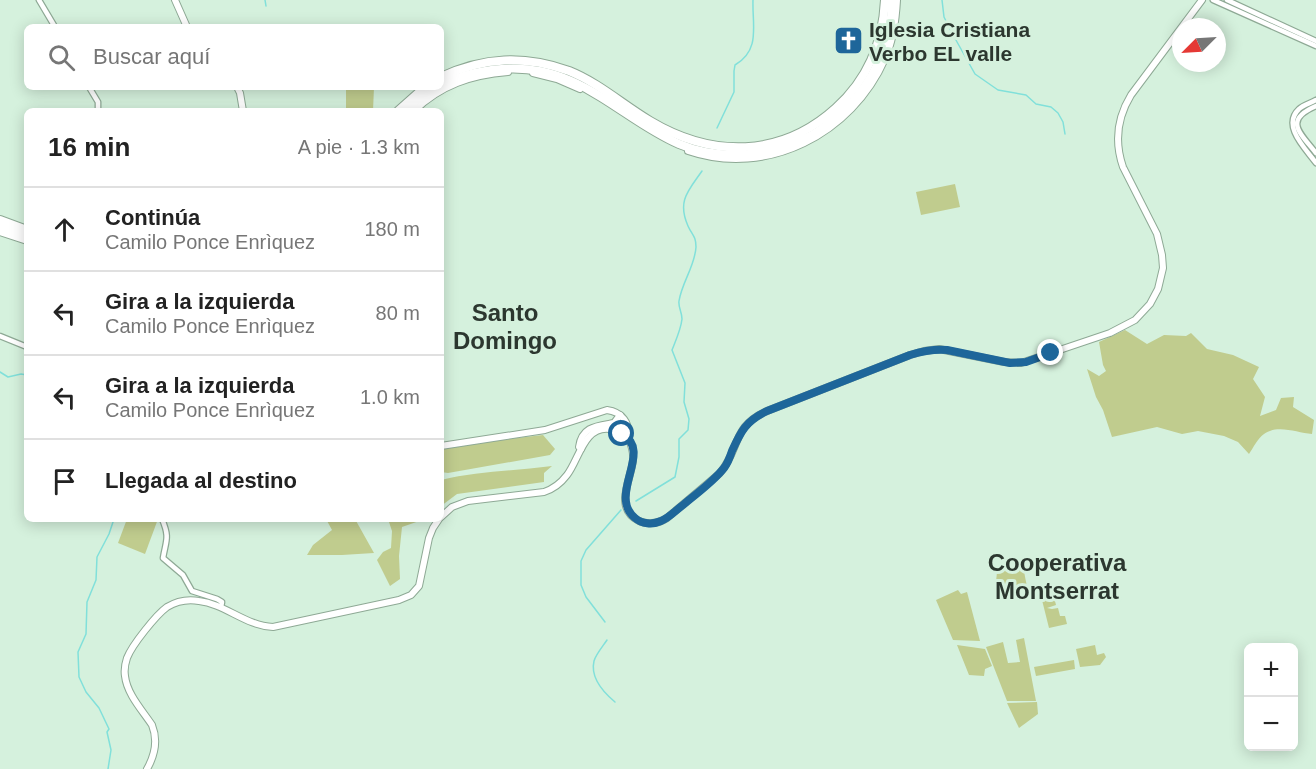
<!DOCTYPE html>
<html lang="es">
<head>
<meta charset="utf-8">
<style>
  :root { --surface:#fff; --page:#f6f6f6; --text:#222; --muted:#767676; --line:#e0e0e0 }
  body { margin:0; font-family:Helvetica,sans-serif; background:var(--page); color:var(--text) }
  .controls { position:absolute; right:18px; bottom:18px; display:grid; overflow:hidden; border-radius:9px; box-shadow:0 3px 15px #0003 }
  .controls button { width:54px; height:54px; display:grid; place-items:center; padding:0; border:0; border-bottom:2px solid var(--line); background:var(--surface); color:var(--text); font:30px sans-serif }
  .compass { position:absolute; left:1172px; top:18px; width:54px; height:54px; border-radius:50%; background:var(--surface); box-shadow:0 3px 15px #0003; rotate:246deg }
  .stop { position:absolute; width:18px; height:18px; margin:-14px; border:4px solid #1e669a; border-radius:50%; background:#fff }
  .stop.end { background:#1e669a; border-color:#fff; box-shadow:0 2px 6px #0008 }
  .list { margin:0; padding:0; list-style:none }
  h2 { display:flex; justify-content:space-between; align-items:center; height:78px; margin:0; padding:0 24px; font-size:26px }
  h2 small { font-size:20px; font-weight:400; color:var(--muted) }
  .list li { display:grid; grid-template-columns:39px 1fr auto; gap:18px; align-items:center; box-sizing:border-box; height:84px; padding:0 24px; border-top:2px solid var(--line) }
  .list b { display:block; font-size:22px; white-space:nowrap }
  .list p { margin:0; font-size:20px; white-space:nowrap; color:var(--muted) }
  .list em { font-size:20px; font-style:normal; color:var(--muted) }
  .icon { flex:none; width:33px; height:33px; fill:none; stroke:currentColor; stroke-width:2; stroke-linecap:round; stroke-linejoin:round }
  .map { position:relative; flex:none; width:1316px; height:769px; overflow:hidden }
  .search { position:absolute; background:var(--surface); box-shadow:0 3px 15px #0003; left:24px; top:24px; width:420px; height:66px; display:flex; align-items:center; gap:15px; box-sizing:border-box; padding:0 21px; border-radius:9px; color:var(--muted); font-size:22px }
  .panel { position:absolute; background:var(--surface); box-shadow:0 3px 15px #0003; left:24px; top:108px; width:420px; height:414px; border-radius:9px }
  .map>svg:first-child { display:block }
</style>
</head>
<body>
<div class="map">
<svg width="1316" height="769" viewBox="0 0 1316 769">
  <rect width="100%" height="100%" fill="#d5f1dd"/>
  <!-- green -->
  <g fill="#c0cc8e">
    <polygon points="346,87 374,87 373,111 346,111"/>
    <polygon points="955,184 960,207 921,215 916,192"/>
    <path d="M1125,330L1147,344L1164,335L1186,336L1191,333L1207,349L1233,355L1259,367L1253,379L1265,397L1260,416L1276,410L1281,398L1294,397L1293,407L1314,420L1312,434C1297,433 1278,424 1264,434C1258,438 1253,448 1249,454L1238,442L1224,436L1198,431L1182,434L1157,427L1112,437L1103,410L1096,397L1087,369L1099,376L1106,371L1103,365L1099,342Z"/>
    <polygon points="543,435 555,449 550,455 448,473 441,472 441,447"/>
    <path d="M552,466L544,473V482L457,494L441,506V480C478,471 515,471 552,466Z"/>
    <polygon points="127,519 158,519 145,554 118,543"/>
    <polygon points="326,519 355,519 374,553 342,555 307,555 313,545 332,530"/>
    <polygon points="388,519 425,519 402,527 399,556 400,579 390,586 377,560 383,552 391,548 392,531"/>
    <polygon points="1022,561 1027,587 996,594 995,592 997,572"/>
    <polygon points="958,590 961,594 967,592 980,641 953,640 936,600"/>
    <polygon points="1060,596 1061,598 1055,601 1056,605 1047,608 1052,609 1058,608 1060,616 1065,616 1067,624 1049,628 1042,600"/>
    <polygon points="1024,638 1036,701 1007,701 986,647 1003,642 1008,663 1020,662 1016,640"/>
    <polygon points="957,645 985,649 992,666 985,669 984,676 969,675"/>
    <polygon points="1095,645 1097,655 1104,653 1106,657 1100,665 1080,667 1076,649"/>
    <polygon points="1074,660 1075,669 1036,676 1034,667"/>
    <polygon points="1037,702 1038,714 1019,728 1007,703"/>
  </g>
  <g fill="none" stroke-linecap="round" stroke-linejoin="round">
    <!-- stream -->
    <g stroke="#81e0da" stroke-width="1.5">
      <polyline points="265,0 266,6"/>
      <polyline points="942,0 944,17 952,33 975,74 998,90 1026,95 1036,104 1051,107 1058,113 1063,122 1065,134"/>
      <path d="M717,128L734,92V71L735,65C761,50 752,25 753,0"/>
      <polyline points="0,372 8,377 21,374 27,375"/>
      <path d="M636,501L675,477L679,457V439L688,430L689,419L684,402L685,383L672,350C676,340 681,329 682,319C682,312 678,307 679,301C682,282 695,266 696,247C696,236 692,235 688,226C677,201 688,191 702,171"/>
      <polyline points="605,622 586,597 581,585 581,561 586,550 621,510"/>
      <path d="M607,640C603,646 596,654 594,661C590,678 603,692 615,702"/>
      <polyline points="108,769 111,750 107,732 109,729 99,708 86,692 79,677 78,652 86,634 87,602 96,580 97,557 109,534 114,519"/>
    </g>
    <defs>
      <g id="minor">
        <polyline points="39,0 55,27"/>
        <polyline points="1213,0 1316,46"/>
        <polyline points="1227,0 1316,41"/>
        <polyline points="89,87 98,102 98,111"/>
        <path d="M1316,100C1311,103 1303,105 1299,109C1281,126 1306,149 1316,163"/>
        <path d="M1316,106C1283,120 1300,133 1316,153"/>
        <polyline points="0,336 27,347"/>
        <path d="M162,519C170,538 166,540 163,558L183,575L192,591L217,599L222,602L221,607"/>
      </g>
      <g id="major">
        <polyline points="175,0 187,27"/>
        <polyline points="533,73 557,79 580,89"/>
        <polyline points="237,87 240,93 243,111"/>
        <path d="M414,111C441,85 471,75 508,72"/>
        <path d="M688,151C767,178 852,134 885,59C893,41 896,19 897,0"/>
        <polyline points="0,232 27,241"/>
        <path d="M441,446L545,430L607,410C622,412 630,423 628,437"/>
        <path d="M581,449L579,447C582,426 597,426 614,423L620,415"/>
        <path d="M441,517L452,507L468,501L544,492C553,489 561,483 567,475C579,460 584,425 610,429C617,430 623,434 628,437C631,444 634,452 633,460C631,480 613,508 639,521C649,525 659,523 667,518L720,473C741,448 731,427 767,411L910,355L924,351L939,349L1004,362L1021,363L1110,333L1135,320L1150,304L1158,289L1163,268L1162,255L1157,234L1123,167C1114,141 1117,118 1131,95L1202,0"/>
        <path d="M147,769C155,755 158,740 152,725C142,710 127,694 125,676C124,670 125,664 127,658C132,645 156,615 167,607C177,601 188,599 199,601C225,604 246,626 273,627L399,600L411,595L419,586L429,538L433,528L439,519"/>
      </g>
      <g id="highway">
        <path d="M441,77C484,57 524,55 569,71C599,83 623,105 650,121C712,158 781,158 836,108C867,80 883,42 885,0"/>
        <path d="M441,85C452,79 463,76 475,73C523,62 560,71 601,97C627,113 651,132 679,144C721,162 773,156 812,135C823,129 832,121 841,113C873,85 892,43 892,0"/>
        <polyline points="398,111 425,87"/>
        <polyline points="405,111 418,99 437,87"/>
        <polyline points="0,220 27,230"/>
        <polyline points="0,227 27,237"/>
      </g>
    </defs>
    <!-- minor casing -->
    <use href="#minor" stroke="#8ea995" stroke-width="7"/>
    <!-- major casing -->
    <use href="#major" stroke="#8ea995" stroke-width="8"/>
    <!-- highway casing -->
    <use href="#highway" stroke="#8ea995" stroke-width="10"/>
    <!-- minor -->
    <use href="#minor" stroke="#fff" stroke-width="4.5"/>
    <!-- major -->
    <use href="#major" stroke="#fff" stroke-width="6"/>
    <!-- highway -->
    <use href="#highway" stroke="#fff" stroke-width="8"/>
  </g>
  <g fill="none" stroke-linecap="round" stroke-linejoin="round">
    <!-- route -->
    <path stroke="#1e669a" stroke-width="8" d="M622,434C654,451 607,495 635,518C642,524 652,525 661,521C669,518 676,510 683,505C697,493 713,482 724,468C728,463 730,457 732,451C741,431 746,421 767,411L910,355C923,351 934,349 947,350L1010,363L1026,362L1051,353"/>
  </g>
  <!-- icons -->
  <defs>
    <symbol id="church-square" viewBox="-11 -11 22 22"><rect x="-9" y="-9" width="18" height="18" rx="4" fill="#1e669a" stroke="#d5f1dd"/><path d="M-1.2-6h2.4v3.5h3.3v2.4h-3.3V6h-2.4V-.1h-3.3v-2.4h3.3Z" fill="#fff"/></symbol>
  </defs>
  <g fill-rule="evenodd">
    <use href="#church-square" x="832" y="24" width="33" height="33"/>
  </g>
  <g text-anchor="middle" dominant-baseline="central" stroke-width="6" stroke-linejoin="round" paint-order="stroke">
    <!-- poi labels -->
    <g font-size="21" font-weight="bold" fill="#2c372f" stroke="#d5f1dd" text-anchor="start">
      <text x="869" y="29">Iglesia Cristiana<tspan x="869" dy="24">Verbo EL valle</tspan></text>
    </g>
    <!-- quarter labels -->
    <g font-size="24" font-weight="bold" fill="#2c372f" stroke="#d5f1dd">
      <text x="505" y="312">Santo<tspan x="505" dy="28">Domingo</tspan></text>
      <text x="1057" y="562">Cooperativa<tspan x="1057" dy="28">Montserrat</tspan></text>
    </g>
  </g>
</svg>
<div class="controls">
<button>+</button>
<button>−</button>
</div>
<svg class="compass" viewBox="-18 -18 36 36"><path d="M0-13l5 13h-10z" fill="#e53935"/><path d="M0 13l5-13h-10z" fill="#767676"/></svg>
<div class="stop" style="left:622px;top:434px"></div>
<div class="stop end" style="left:1051px;top:353px"></div>
<div class="search"><svg class="icon" aria-label="search" viewBox="0 0 24 24"><circle cx="10" cy="10" r="6"/><path d="M15 15l6 6"/></svg>Buscar aquí</div>
<section class="panel">
<h2>16 min<small>A pie · 1.3 km</small></h2>
<ul class="list">
<li><svg class="icon" aria-label="ahead" viewBox="0 0 24 24"><path d="M12 20V5M6 11l6-6 6 6"/></svg><div><b>Continúa</b><p>Camilo Ponce Enrìquez</p></div><em>180 m</em></li>
<li><svg class="icon" aria-label="left" viewBox="0 0 24 24"><path d="M17 20v-9H6M10 6l-5 5 5 5"/></svg><div><b>Gira a la izquierda</b><p>Camilo Ponce Enrìquez</p></div><em>80 m</em></li>
<li><svg class="icon" aria-label="left" viewBox="0 0 24 24"><path d="M17 20v-9H6M10 6l-5 5 5 5"/></svg><div><b>Gira a la izquierda</b><p>Camilo Ponce Enrìquez</p></div><em>1.0 km</em></li>
<li><svg class="icon" aria-label="arrive" viewBox="0 0 24 24"><path d="M6 21V4h12l-3 4 3 4H6"/></svg><div><b>Llegada al destino</b></div></li>
</ul>
</section>
</div>
</body>
</html>
